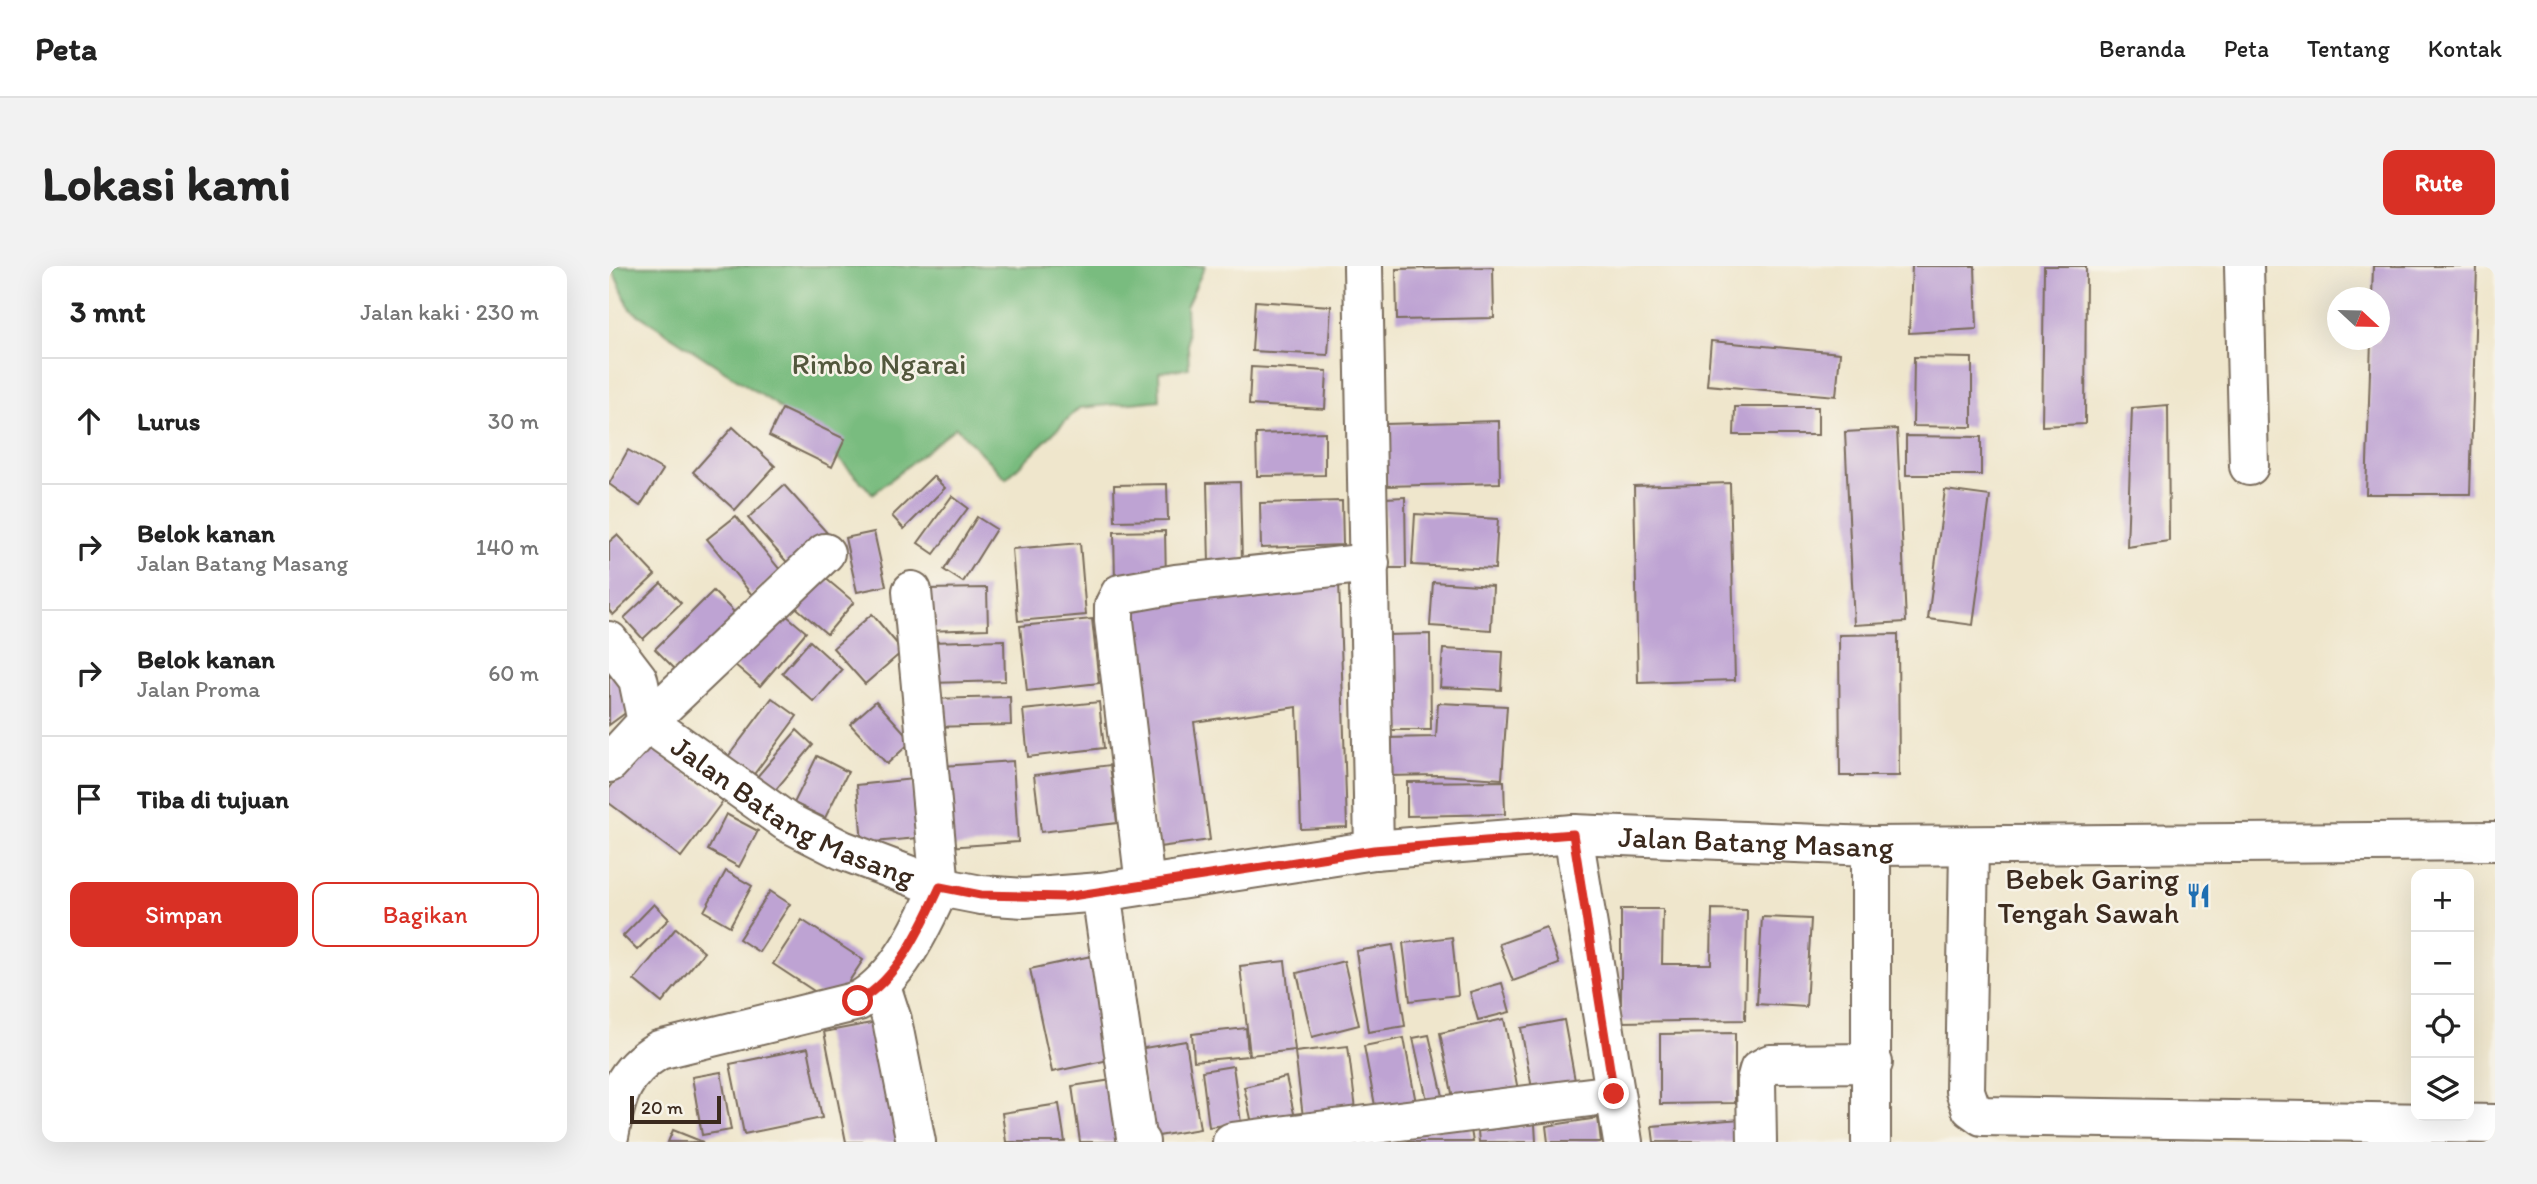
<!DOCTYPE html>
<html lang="id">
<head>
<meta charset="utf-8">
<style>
  :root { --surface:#fff; --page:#f2f2f2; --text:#222; --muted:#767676; --line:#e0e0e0; --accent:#d93025 }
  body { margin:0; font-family:Itim,sans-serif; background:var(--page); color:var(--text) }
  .controls { position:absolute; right:21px; bottom:21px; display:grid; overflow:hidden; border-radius:14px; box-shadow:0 7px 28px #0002 }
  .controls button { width:63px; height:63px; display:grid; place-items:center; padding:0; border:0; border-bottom:2px solid var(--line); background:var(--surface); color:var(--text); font:35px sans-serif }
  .compass { position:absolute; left:1718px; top:21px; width:63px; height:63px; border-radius:50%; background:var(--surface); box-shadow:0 7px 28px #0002; rotate:112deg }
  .scale { position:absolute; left:21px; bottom:18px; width:91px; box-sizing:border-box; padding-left:7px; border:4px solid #3b2a1e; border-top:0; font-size:19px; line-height:24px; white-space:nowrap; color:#3b2a1e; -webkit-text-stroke:5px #f7f3e8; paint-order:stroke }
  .stop { position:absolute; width:21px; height:21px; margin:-16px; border:5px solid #d93025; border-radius:50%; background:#fff }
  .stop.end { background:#d93025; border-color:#fff; box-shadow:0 2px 7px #0008 }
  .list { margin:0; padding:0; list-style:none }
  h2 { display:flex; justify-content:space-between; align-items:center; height:91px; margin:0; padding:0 28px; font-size:30px }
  h2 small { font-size:23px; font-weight:400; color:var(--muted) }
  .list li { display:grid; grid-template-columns:46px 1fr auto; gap:21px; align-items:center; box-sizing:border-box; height:126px; padding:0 28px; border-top:2px solid var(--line) }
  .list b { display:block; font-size:26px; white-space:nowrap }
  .list p { margin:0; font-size:23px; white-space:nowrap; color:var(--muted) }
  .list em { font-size:23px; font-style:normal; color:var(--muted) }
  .actions { display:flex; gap:14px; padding:21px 28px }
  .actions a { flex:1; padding:16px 0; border:2px solid var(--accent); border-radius:14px; text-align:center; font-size:24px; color:var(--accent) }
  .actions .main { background:var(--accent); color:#fff }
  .icon { flex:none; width:38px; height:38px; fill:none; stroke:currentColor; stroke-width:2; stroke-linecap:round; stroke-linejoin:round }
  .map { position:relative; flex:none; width:1886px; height:876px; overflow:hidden; border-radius:14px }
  header { display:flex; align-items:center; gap:42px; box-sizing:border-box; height:98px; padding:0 35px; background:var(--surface); border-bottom:2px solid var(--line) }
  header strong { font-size:33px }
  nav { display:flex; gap:38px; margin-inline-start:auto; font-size:24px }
  .intro { display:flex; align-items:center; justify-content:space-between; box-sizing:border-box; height:168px; padding:0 42px }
  h1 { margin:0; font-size:49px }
  .button { padding:18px 32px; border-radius:14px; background:var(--accent); color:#fff; font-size:24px; font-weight:700 }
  main { display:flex; gap:42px; padding:0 42px }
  aside { flex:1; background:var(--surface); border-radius:14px; box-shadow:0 7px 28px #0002 }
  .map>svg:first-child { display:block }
</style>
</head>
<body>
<header>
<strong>Peta</strong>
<nav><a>Beranda</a><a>Peta</a><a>Tentang</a><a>Kontak</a></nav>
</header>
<div class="intro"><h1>Lokasi kami</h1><a class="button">Rute</a></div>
<main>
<aside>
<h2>3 mnt<small>Jalan kaki · 230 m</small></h2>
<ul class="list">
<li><svg class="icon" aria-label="ahead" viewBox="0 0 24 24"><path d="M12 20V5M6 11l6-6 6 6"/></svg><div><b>Lurus</b></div><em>30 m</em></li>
<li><svg class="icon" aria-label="right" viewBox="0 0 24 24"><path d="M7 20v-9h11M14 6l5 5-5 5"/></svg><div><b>Belok kanan</b><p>Jalan Batang Masang</p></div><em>140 m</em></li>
<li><svg class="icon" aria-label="right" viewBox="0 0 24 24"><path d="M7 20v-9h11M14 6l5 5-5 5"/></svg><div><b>Belok kanan</b><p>Jalan Proma</p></div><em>60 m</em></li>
<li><svg class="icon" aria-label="arrive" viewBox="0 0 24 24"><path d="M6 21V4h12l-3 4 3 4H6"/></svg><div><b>Tiba di tujuan</b></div></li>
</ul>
<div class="actions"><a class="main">Simpan</a><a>Bagikan</a></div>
</aside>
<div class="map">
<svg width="1886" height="876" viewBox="0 0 1886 876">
  <rect width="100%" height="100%" fill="#f7f3e8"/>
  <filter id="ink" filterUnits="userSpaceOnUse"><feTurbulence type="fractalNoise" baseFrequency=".0143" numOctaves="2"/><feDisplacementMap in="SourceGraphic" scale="14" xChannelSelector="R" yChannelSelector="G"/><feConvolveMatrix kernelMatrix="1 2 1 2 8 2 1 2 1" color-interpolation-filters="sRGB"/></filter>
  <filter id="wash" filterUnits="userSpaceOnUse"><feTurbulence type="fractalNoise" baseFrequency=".00686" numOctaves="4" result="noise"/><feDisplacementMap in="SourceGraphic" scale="28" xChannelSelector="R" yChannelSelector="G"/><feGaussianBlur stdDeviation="1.57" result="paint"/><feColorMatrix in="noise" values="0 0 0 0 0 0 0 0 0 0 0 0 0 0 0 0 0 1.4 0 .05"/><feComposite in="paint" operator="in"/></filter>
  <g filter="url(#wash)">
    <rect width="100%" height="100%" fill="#efe6cc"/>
    <!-- forest -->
    <polygon fill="#79bc7f" stroke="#5a734e" stroke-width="2" points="2,0 596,0 577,41 580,102 550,106 551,134 470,142 397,213 347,161 264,228 217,180 166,138 21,43"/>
    <g id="blocks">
      <!-- building -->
      <g fill="#bea3d3">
        <polygon points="1303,0 1366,0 1368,63 1300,67"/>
        <polygon points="1435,0 1477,0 1476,158 1433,160"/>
        <polygon points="1764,0 1868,0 1861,228 1757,228 1762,74 1770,74 1770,32 1763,32"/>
        <polygon points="884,1 885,52 788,54 787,3"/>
        <polygon points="646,35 722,40 719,89 643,85"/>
        <polygon points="1102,75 1231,87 1227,130 1098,119"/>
        <polygon points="1305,91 1363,92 1363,161 1304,160"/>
        <polygon points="642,101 718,105 716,143 640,139"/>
        <polygon points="1559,139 1560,275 1518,281 1523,142"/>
        <polygon points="1126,141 1209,141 1209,169 1125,169"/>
        <polygon points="173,143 236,173 223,201 160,170"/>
        <polygon points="890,155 891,217 777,220 776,158"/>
        <polygon points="124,161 166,200 126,244 84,206"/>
        <polygon points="1288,163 1297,356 1245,359 1236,166"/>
        <polygon points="716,166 716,209 648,210 647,168"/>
        <polygon points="1297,170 1372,171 1372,209 1297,209"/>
        <polygon points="19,184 54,204 31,240 0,218"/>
        <polygon points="324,210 336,222 295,263 283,250"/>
        <polygon points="631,216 633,296 600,297 598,217"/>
        <polygon points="1121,217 1126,414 1029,417 1025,220"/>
        <polygon points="558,218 559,254 506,255 505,219"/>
        <polygon points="175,219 220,269 183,302 139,252"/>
        <polygon points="1336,224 1381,230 1364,359 1319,353"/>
        <polygon points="343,230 359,242 325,288 309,277"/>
        <polygon points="796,231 797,302 777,302 776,232"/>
        <polygon points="733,235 734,279 652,282 651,237"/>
        <polygon points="806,248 889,253 886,303 803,299"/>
        <polygon points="127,250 172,305 143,329 98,273"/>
        <polygon points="368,251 387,263 354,316 335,304"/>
        <polygon points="556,265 557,316 506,317 505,266"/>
        <polygon points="265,266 277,320 248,326 236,272"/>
        <polygon points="8,269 46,309 4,349 0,344 0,276"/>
        <polygon points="471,277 477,349 409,355 403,283"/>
        <polygon points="203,301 245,336 218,368 176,332"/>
        <polygon points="730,315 738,561 692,563 688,441 585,456 601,574 550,581 516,341"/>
        <polygon points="824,316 884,320 882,364 821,360"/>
        <polygon points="52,317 72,337 34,373 15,352"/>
        <polygon points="378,322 379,363 317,365 316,323"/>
        <polygon points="104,325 129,350 71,408 46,383"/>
        <polygon points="165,339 197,366 151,420 119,393"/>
        <polygon points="263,348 294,385 256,418 224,382"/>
        <polygon points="483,353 490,417 418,425 411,360"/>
        <polygon points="821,368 822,464 780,464 777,369"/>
        <polygon points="1289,368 1290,510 1231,510 1230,369"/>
        <polygon points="395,374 396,415 321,417 320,376"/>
        <polygon points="201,375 233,404 205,436 173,407"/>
        <polygon points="834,383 894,386 892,424 831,421"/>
        <polygon points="0,403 26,440 0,459"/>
        <polygon points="401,431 402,459 321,461 320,433"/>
        <polygon points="163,432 188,450 143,511 118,492"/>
        <polygon points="267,435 303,475 278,498 241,458"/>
        <polygon points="490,436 495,482 419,491 414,444"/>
        <polygon points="829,437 898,440 893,513 830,509 777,510 776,472 827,471"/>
        <polygon points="188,464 204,479 164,527 147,512"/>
        <polygon points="35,476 114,535 72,591 0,537 0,523"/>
        <polygon points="208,490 239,506 216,552 185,537"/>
        <polygon points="404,495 409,576 339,581 334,500"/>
        <polygon points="501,499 508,557 432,566 425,509"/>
        <polygon points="304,513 309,572 253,577 248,519"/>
        <polygon points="895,515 896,548 798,550 798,516"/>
        <polygon points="117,548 149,565 130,601 99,584"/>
        <polygon points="117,605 143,620 121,660 95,645"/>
        <polygon points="161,625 181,638 150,686 130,673"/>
        <polygon points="45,638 60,653 28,684 14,670"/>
        <polygon points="1012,643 1054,643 1053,698 1102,698 1103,643 1138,644 1136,754 1012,756"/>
        <polygon points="1153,651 1202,653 1197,741 1148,738"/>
        <polygon points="193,654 254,694 225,738 164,698"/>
        <polygon points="937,661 950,698 904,715 890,678"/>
        <polygon points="67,662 95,686 53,737 25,714"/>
        <polygon points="843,671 849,729 801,735 794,677"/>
        <polygon points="784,679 796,760 759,766 747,685"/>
        <polygon points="487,689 509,792 443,806 421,703"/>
        <polygon points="676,695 686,784 641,789 631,700"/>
        <polygon points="735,695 750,759 703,771 688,707"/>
        <polygon points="893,717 901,746 869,754 861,726"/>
        <polygon points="895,753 909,824 845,837 831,767"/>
        <polygon points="278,754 302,876 237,876 215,766"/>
        <polygon points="955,754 967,820 924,828 912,762"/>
        <polygon points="637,762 639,790 585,795 583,768"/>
        <polygon points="1126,767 1126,837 1051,838 1051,768"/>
        <polygon points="820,769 834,830 818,834 804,772"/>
        <polygon points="795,772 807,837 767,845 755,780"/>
        <polygon points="577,775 591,863 543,871 529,783"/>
        <polygon points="739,780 748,852 695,859 686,786"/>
        <polygon points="199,782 213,852 135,868 121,798"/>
        <polygon points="624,800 632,857 600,861 593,805"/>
        <polygon points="112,806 122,864 93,869 83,811"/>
        <polygon points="677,811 686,852 644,862 635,821"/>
        <polygon points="503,814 513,876 471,876 463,820"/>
        <polygon points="450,838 456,876 397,876 393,847"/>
        <polygon points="989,852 992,876 939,876 937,860"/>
        <polygon points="1132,853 1134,876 1045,876 1043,860"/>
        <polygon points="861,858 864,876 799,876 798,868"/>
        <polygon points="926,858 927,876 870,876 869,865"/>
        <polygon points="64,864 94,876 59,876"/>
      </g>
    </g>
  </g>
  <g filter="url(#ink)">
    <use href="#blocks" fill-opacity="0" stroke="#7a6c5b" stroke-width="2"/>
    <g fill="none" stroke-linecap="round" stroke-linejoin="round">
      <defs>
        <g id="minor">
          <polyline points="754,0 765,584"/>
          <polyline points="1635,0 1640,200"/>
          <path id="s1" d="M216,287L38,456L178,556L233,584L331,621L372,629L415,632L492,626L765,584L964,568L1262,580L1886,575"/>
          <polyline points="0,375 29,413 38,456 0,497"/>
          <polyline points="964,568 1014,876"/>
          <polyline points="1262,580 1262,876"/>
          <polyline points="1360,581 1356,825 1362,842 1373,850 1886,858"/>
          <polyline points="536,619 505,355 505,340 511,328 567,318 761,297"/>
          <polyline points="492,626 527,871 531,876"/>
          <polyline points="272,720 283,754 307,876"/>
          <path d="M0,870C8,830 12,807 50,784L249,735C289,713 313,661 331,621L303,325"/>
          <polyline points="623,876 1005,828"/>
          <polyline points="1148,876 1147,815 1150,804 1161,798 1264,797"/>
        </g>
      </defs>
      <!-- minor casing -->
      <use href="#minor" stroke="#7a6c5b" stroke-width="42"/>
      <!-- minor -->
      <use href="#minor" stroke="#fff" stroke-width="38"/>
    </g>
  </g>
  <g fill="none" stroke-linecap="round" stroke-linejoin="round" filter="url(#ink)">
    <!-- route -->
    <path stroke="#d93025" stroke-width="9" d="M249,735C289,713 313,660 331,621L372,629L456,631L765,584L964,568L1005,828"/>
  </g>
  <!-- icons -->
  <defs>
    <symbol id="restaurant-bare" viewBox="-9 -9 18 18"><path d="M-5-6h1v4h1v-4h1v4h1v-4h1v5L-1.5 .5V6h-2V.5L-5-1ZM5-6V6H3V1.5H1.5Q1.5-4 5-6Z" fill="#1f6fb2" stroke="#f7f3e8" stroke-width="2.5" paint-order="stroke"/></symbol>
  </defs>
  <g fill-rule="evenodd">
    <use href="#restaurant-bare" x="1572" y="612" width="35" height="35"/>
  </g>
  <g text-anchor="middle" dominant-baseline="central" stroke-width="5" stroke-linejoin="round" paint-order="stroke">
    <!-- park labels -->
    <g font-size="30" fill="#52573c" stroke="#f7f3e8">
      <text x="270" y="97">Rimbo Ngarai</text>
    </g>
    <!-- street labels -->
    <g font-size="30" fill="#3b2a1e" stroke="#f7f3e8">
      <text stroke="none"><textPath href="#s1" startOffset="418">Jalan Batang Masang</textPath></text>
      <text stroke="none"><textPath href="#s1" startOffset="1405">Jalan Batang Masang</textPath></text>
    </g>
    <!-- poi labels -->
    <g font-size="30" fill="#3b2a1e" stroke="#f7f3e8" text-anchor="end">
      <text x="1570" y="612">Bebek Garing<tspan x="1570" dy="34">Tengah Sawah</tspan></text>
    </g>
  </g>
</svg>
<div class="controls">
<button>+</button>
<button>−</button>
<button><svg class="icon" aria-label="locate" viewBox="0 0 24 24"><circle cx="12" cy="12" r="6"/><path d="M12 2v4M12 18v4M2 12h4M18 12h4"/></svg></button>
<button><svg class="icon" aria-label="layers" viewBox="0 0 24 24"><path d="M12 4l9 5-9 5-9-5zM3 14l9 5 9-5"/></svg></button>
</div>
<svg class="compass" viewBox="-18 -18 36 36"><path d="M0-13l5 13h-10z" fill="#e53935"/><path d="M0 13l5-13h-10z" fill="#767676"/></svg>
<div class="scale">20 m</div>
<div class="stop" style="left:249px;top:735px"></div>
<div class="stop end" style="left:1005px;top:828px"></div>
</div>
</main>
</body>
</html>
